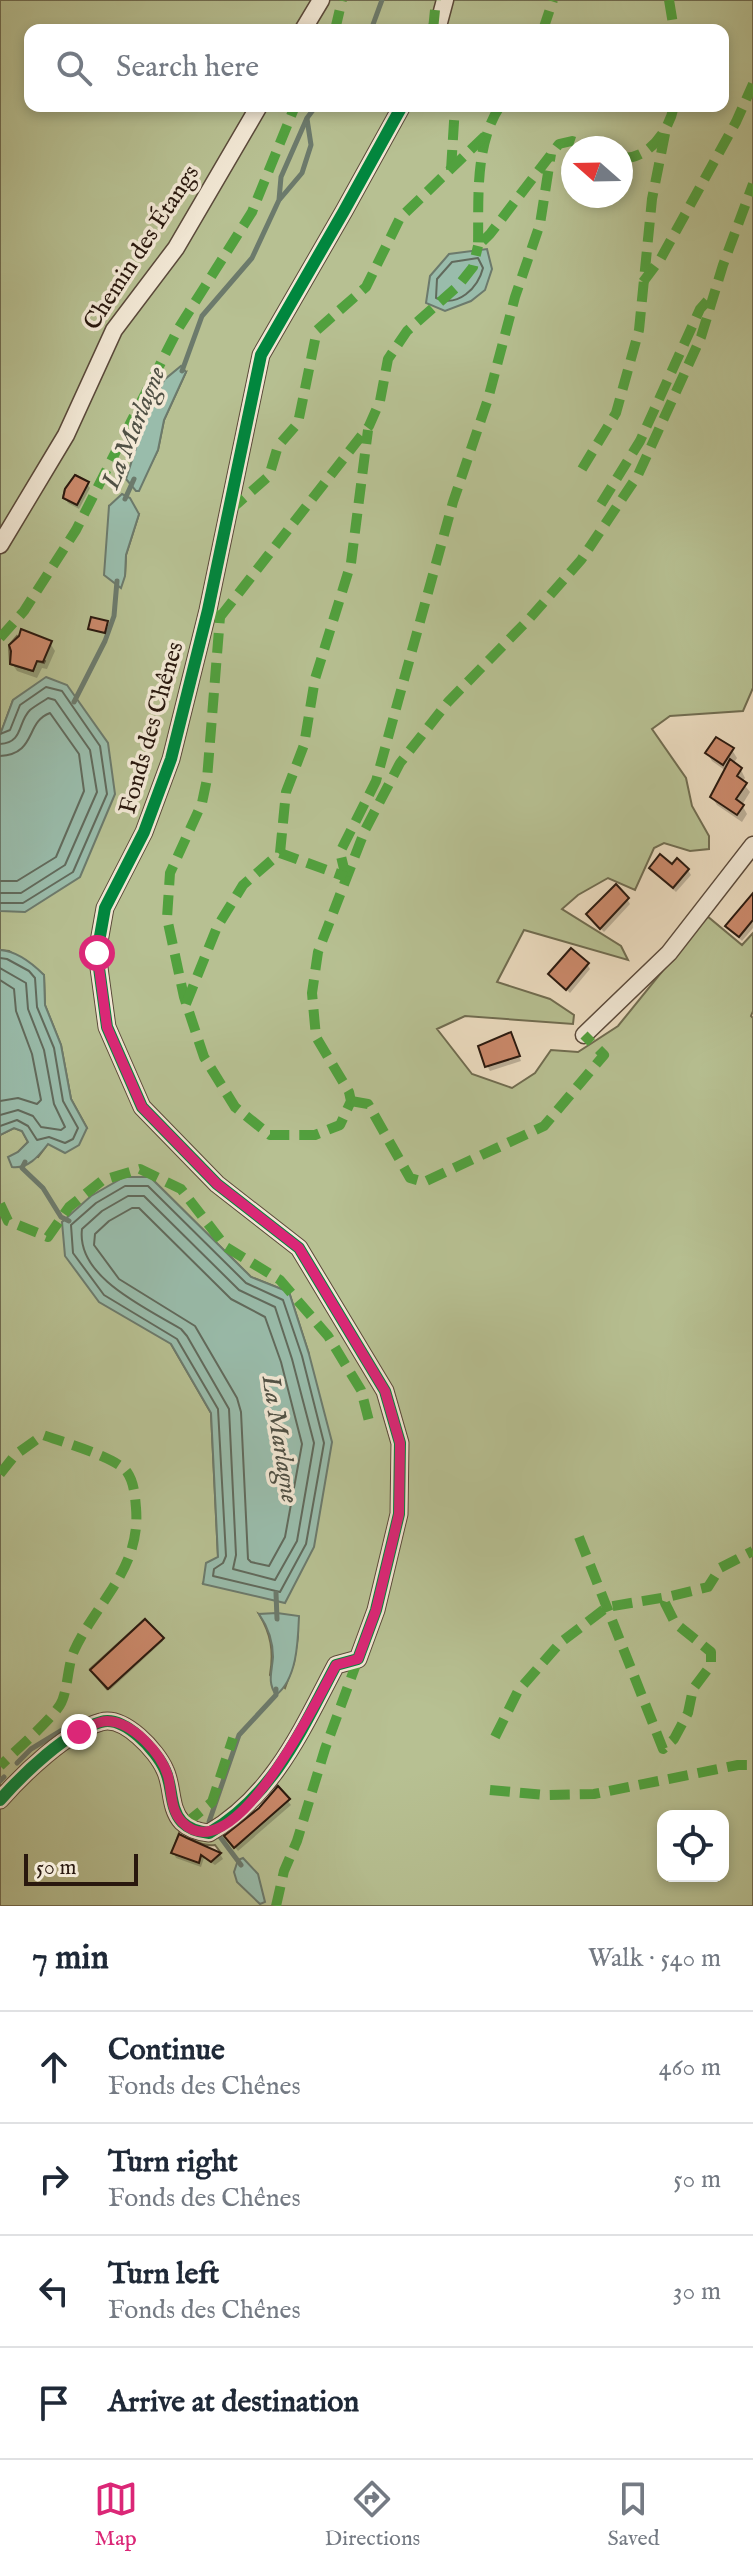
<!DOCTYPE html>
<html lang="en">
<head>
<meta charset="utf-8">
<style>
  :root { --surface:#fff; --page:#f2f2f3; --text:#1f2937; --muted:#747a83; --line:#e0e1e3; --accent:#db2777 }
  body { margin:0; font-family:"IM FELL English",serif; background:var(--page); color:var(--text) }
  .controls { position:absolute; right:24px; bottom:24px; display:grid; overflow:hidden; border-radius:16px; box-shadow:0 4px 12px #0003 }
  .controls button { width:72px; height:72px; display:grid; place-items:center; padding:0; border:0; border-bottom:2px solid var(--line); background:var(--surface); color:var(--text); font:40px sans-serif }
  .compass { position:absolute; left:561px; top:136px; width:72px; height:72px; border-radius:50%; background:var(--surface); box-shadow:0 4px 12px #0003; rotate:290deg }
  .scale { position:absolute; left:24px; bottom:20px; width:114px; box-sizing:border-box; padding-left:8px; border:4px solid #29180e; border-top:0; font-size:22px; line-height:28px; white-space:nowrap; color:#29180e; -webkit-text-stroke:6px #f2e8d5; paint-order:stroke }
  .stop { position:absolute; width:24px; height:24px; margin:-18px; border:6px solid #db2777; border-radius:50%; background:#fff }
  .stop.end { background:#db2777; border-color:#fff; box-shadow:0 2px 8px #0008 }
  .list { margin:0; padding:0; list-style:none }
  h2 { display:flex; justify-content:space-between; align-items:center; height:104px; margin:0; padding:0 32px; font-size:34px }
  h2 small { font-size:26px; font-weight:400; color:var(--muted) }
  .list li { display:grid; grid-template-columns:52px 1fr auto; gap:24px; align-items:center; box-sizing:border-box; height:112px; padding:0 32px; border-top:2px solid var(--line) }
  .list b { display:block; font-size:30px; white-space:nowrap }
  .list p { margin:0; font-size:26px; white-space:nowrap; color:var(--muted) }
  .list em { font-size:26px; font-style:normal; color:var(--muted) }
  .icon { flex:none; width:44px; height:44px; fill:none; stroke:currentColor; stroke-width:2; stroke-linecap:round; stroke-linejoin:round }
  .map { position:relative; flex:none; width:753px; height:1906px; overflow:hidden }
  .search { position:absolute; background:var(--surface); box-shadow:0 4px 12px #0003; left:24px; right:24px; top:24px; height:88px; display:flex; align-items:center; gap:20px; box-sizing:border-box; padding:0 28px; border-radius:16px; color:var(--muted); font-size:30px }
  .sheet { height:552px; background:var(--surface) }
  nav { display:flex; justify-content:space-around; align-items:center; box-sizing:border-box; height:112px; border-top:2px solid var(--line); background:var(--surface); font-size:22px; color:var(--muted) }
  nav a { display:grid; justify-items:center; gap:4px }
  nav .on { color:var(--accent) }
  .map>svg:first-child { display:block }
</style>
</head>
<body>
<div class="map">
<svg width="753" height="1906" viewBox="0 0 753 1906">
  <rect width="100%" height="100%" fill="#ebdbbf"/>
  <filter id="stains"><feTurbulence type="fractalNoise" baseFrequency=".0025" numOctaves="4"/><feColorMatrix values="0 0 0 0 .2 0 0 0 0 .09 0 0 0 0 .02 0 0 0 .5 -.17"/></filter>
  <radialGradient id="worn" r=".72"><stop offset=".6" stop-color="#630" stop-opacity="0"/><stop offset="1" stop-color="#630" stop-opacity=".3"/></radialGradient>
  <!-- green -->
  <path fill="#b7c092" stroke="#706c50" stroke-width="2" fill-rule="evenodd" d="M0,0H753V688L743,711L670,716L652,729L686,778L692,806L709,836V849L690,851L664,843L654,848L635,890L608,878L578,895L562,909L621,946L628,960L524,930L497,982L550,999L574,1015L573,1024L465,1016L437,1029L472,1074L512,1088L535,1073L551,1050L578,1052L618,1026L707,916L742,945L753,933V1011L751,1016L753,1018V1906H0V1135L14,1128L22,1131L28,1142L18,1152L38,1157L48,1144L87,1128L71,1099L61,1045L45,1005L44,975L9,951L0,950V911H25L13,700L0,735ZM30,30H723V106H30ZM573,148H621V196H573ZM186,372L164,420L158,450L149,468L138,450L144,423L164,380ZM75,475L88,482L77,505L63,498L65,489ZM109,506L139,514L126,555L125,576L109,520ZM17,636L45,661L44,663L37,661L33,671L10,664L9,645ZM150,1177L251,1277L289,1292L309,1354L244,1591L203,1583L218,1557L211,1413L171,1344ZM259,1614L298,1636L294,1663L285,1688L270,1675C274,1651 271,1634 259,1614ZM145,1619L163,1639L107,1689L90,1669ZM277,1785L290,1799L235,1847L222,1833ZM663,1816H723V1876H663ZM180,1830C191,1839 201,1847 215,1845L221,1853L211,1861L201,1855L199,1862L172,1853Z"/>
  <!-- water -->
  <g fill="#99bcab" stroke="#6c7a6c" stroke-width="2">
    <polygon points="487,249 492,269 485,290 471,301 445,311 426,303 430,276 449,254"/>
    <polygon points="181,366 186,372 164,420 158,450 139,491 136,491 126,479 144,423 164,380"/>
    <polygon points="122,494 130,498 139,514 126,555 125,576 121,588 104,575 109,506"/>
    <polygon points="46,677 67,685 108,743 115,794 80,877 25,912 0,911 0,735 13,700"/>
    <path d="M0,950C17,951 32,963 44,975L45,1005L61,1045L71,1099L87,1128L79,1145L65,1153L48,1144C38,1157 28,1169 12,1167L8,1157L18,1152L28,1142L22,1131L14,1128L0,1135Z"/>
    <polygon points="124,1177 150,1177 251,1277 289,1292 309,1354 332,1442 314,1547 285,1603 203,1584 206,1563 218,1557 211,1413 171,1344 99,1302 65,1256 62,1222 91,1196"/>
    <path d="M277,1613L299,1616C298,1642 297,1679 276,1695C267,1682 272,1672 273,1657C273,1640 268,1627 259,1614Z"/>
    <polygon points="243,1858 258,1874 265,1902 260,1904 237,1882 234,1872 238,1860"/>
  </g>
  <!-- shadow -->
  <g fill="#0003">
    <polygon points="87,484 90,488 79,509 68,503 65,498"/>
    <polygon points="50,643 55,651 47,669 42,668 37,678 17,671 12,663"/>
    <polygon points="732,750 737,758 733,764 741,770 745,778 742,782 750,792 742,805 747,814 742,822 717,805 712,797 726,771 712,761 707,753"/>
    <polygon points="673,866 688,870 691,875 676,892 651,869"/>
    <polygon points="753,896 753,928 742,941 727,926"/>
    <polygon points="627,899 630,904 604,932 591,919"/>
    <polygon points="587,964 590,969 570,993 551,975"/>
    <polygon points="512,1039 521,1061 490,1071 487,1066"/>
    <polygon points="145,1622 163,1641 110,1690 92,1670"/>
    <polygon points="278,1789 291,1805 238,1851 230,1841"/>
    <polygon points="180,1836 220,1854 223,1859 215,1865 204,1858 201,1867 176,1858 174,1853"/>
  </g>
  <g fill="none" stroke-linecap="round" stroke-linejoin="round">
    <!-- shore -->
    <g stroke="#616a5c" stroke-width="2">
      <path d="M478,258L483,268C478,288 458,308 436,298L437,279L452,262Z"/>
      <polyline points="0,734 10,730 20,705 46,687 62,691 100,746 107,794 73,872 23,903 0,903"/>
      <path d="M0,744C24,742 17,723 30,710C35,706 42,702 48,698L55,700L90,750L97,792L65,865L21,893H0"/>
      <path d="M0,756C37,754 25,722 50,713L79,754L84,791L56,857L17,881H0"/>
      <polyline points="0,958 7,959 29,971 35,978 37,1007 54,1048 63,1101 78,1128 73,1139 65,1143 49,1137 37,1140 28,1126 17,1120 0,1126"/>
      <polyline points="0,968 26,983 28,1009 44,1050 54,1104 65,1127 61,1130 41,1127 33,1116 18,1110 0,1115"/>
      <polyline points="0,980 14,989 16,1011 32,1054 41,1100 37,1104 18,1098 0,1101"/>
      <polygon points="125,1186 148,1186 246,1283 283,1300 302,1356 324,1443 306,1544 280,1592 213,1576 214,1569 223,1563 226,1556 218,1409 177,1339 104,1295 73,1253 71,1225 96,1203"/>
      <path d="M128,1196H144L239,1290L275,1307L292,1359L314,1443L297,1541L275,1580L233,1569L236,1555L229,1409L187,1336L181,1329C146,1308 76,1277 82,1229L102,1211Z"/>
      <polygon points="132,1208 139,1208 231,1299 265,1317 281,1362 302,1444 285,1537 269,1566 251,1562 248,1559 241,1412 237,1398 195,1326 119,1279 94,1245 95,1234 109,1221"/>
    </g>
    <!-- stream -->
    <g stroke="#6c7a6c" stroke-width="5">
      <polyline points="371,30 382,0"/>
      <polyline points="280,199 302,173 311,145 307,119"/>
      <polyline points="182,371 202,316 252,258 279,200 281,177 307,118 316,106"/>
      <polyline points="125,499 134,479"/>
      <polyline points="74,702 105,641 114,616 117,581"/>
      <polyline points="25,1162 22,1168 43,1188 61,1217 69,1221"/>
      <polyline points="276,1593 277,1619"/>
      <polyline points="17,1763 31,1749 82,1718"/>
      <polyline points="0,1781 4,1777"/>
      <polyline points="241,1865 209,1822 239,1735 276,1695 276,1689"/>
    </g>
  </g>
  <!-- building -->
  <g fill="#cb896b" stroke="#29180e" stroke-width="2">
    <polygon points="75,475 89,482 77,505 63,498 65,489"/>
    <polygon points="91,617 108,621 105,633 88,629"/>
    <polygon points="21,629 52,641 43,662 37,661 33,671 10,664 11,651 9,645 19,636"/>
    <polygon points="716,737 734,748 723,765 705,753"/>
    <polygon points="730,759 742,768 737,776 747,783 736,799 744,805 737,815 710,797"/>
    <polygon points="660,854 672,864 677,858 689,869 673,888 649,868"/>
    <polygon points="616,884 629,898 600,929 586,914"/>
    <polygon points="753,893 753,920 739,937 725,926"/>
    <polygon points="571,948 589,963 566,990 548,974"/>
    <polygon points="511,1032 520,1056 485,1067 478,1046"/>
    <polygon points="145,1619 164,1638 108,1689 90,1670"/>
    <polygon points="278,1786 290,1799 234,1848 224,1836 259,1808"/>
    <polygon points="179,1834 187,1838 221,1853 211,1862 201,1855 199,1863 171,1853"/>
  </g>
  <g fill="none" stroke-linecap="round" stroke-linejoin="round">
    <defs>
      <g id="minor">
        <polyline points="303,30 321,0"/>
        <polyline points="437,30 445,0"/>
        <polyline points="0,545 66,435 114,330 176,248 259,106"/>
        <polyline points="584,1035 669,953 753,845"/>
        <path d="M0,1800C23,1774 67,1731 101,1722C124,1715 157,1751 165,1770C173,1786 169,1808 182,1822C189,1829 199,1832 209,1833C274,1795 302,1729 336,1665L358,1659L376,1610L399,1514L400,1443L385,1391L299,1248L217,1184L142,1107L107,1027L97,953L105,908L144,832L171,759L208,610L261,355L344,211L402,106"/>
      </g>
    </defs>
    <!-- minor casing -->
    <use href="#minor" stroke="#5a493a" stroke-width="19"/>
    <!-- minor -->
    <use href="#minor" stroke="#f2e8d5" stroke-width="16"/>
    <!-- quiet -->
    <g stroke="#51a13e" stroke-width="10" stroke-dasharray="20 10" stroke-linecap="butt">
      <polyline points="669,0 674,30"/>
      <polyline points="335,30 342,0"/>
      <polyline points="433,30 436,0"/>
      <polyline points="543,30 553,0"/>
      <path d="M500,106C474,146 479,200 478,246L490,234L559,144L572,141L593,148"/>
      <path d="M621,158C648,160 669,131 674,106"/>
      <polyline points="451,170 455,106"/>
      <polyline points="643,282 661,258 736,122 753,84"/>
      <polyline points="582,469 616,413 639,330 652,199 667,124"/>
      <polyline points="601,504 640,441 700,309 709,299"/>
      <polyline points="229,511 269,476 278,446 298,423 317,330 366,287 400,218 489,132"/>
      <polyline points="208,610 220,617 207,779 202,803 170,873 167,918 184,997 204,1057 235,1107 270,1135 315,1135 340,1125 351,1101 349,1092 316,1037 312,993 318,952 365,830 400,763 448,702 529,619 581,560 638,475 701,337 723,265 753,184"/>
      <polyline points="220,617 369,426 380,401 388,359 407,331 458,286 473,267 478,246"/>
      <polyline points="0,638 24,611 76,530 178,329 252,212 295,106"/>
      <polyline points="280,853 286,792 304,745 315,679 351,563 368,430"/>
      <polyline points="346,877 340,852 376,781 453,502 488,399 515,297 540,224 551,154"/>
      <polyline points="186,1004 217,927 243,885 280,853 346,877"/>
      <polyline points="351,1101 368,1104 410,1178 424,1182 544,1126 604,1055 584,1035"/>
      <polyline points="0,1204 8,1221 48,1237 69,1207 103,1180 140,1169 181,1189 226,1247 280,1280 328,1336 361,1390 369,1421"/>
      <path d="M0,1474L15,1455L43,1435C62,1442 116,1457 127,1472C134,1482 135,1496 136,1508C141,1569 97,1601 74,1651C67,1667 68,1692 60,1705C49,1722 16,1750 0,1766"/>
      <polyline points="579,1537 663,1749 674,1739 688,1713 693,1689 711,1665 711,1652 675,1623 665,1603 667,1597 708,1587 720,1568 753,1551"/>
      <polyline points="495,1737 518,1691 560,1643 607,1607 667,1597"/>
      <polyline points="490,1790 546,1795 594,1794 738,1765 753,1765"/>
      <polyline points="185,1824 212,1802 233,1738"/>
      <polyline points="276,1906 284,1871 297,1841 325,1749 358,1659"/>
    </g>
    <defs>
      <path id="cycleway" d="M0,1800C23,1774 67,1731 101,1722C124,1715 157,1751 165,1770C173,1786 169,1808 182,1822C189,1829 199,1832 209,1833C274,1795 302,1729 336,1665L358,1659L376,1610L399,1514L400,1443L385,1391L299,1248L217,1184L142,1107L107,1027L97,953L105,908L144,832L171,759L208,610L261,355L344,211L402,106"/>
    </defs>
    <!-- cycleway casing -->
    <use href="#cycleway" stroke="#f2e8d5" stroke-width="17"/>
    <!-- cycleway -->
    <use href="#cycleway" stroke="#00873e" stroke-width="12"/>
  </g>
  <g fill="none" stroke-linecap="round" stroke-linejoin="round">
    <!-- route -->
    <path stroke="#db2777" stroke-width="10" d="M79,1732C88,1728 97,1721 107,1721C133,1722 161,1753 168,1776C172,1791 170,1810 182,1822C233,1875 318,1699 336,1665L358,1659L376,1610L399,1514L400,1443L385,1391L299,1248L217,1184L142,1107L107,1027L97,953"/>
  </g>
  <g text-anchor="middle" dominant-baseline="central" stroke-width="7" stroke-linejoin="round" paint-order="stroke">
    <!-- street labels -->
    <g font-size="24" fill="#29180e" stroke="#f2e8d5">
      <text transform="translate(142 248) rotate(-57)">Chemin des Étangs</text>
      <text transform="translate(152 728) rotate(-74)">Fonds des Chênes</text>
    </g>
    <!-- water labels -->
    <g font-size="26" font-style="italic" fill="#505145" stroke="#f2e8d5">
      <text transform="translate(134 428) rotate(-68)">La Marlagne</text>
      <text transform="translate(280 1439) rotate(81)">La Marlagne</text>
    </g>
  </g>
  <rect width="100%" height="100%" filter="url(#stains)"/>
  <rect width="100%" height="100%" fill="url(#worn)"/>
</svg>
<div class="controls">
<button><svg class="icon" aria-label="locate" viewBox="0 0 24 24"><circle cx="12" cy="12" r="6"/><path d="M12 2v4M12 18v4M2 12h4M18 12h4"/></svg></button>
</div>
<svg class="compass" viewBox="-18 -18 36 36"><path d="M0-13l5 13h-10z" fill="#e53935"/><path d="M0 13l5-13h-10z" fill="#747a83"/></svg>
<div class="scale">50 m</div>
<div class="stop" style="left:97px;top:953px"></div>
<div class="stop end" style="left:79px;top:1732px"></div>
<div class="search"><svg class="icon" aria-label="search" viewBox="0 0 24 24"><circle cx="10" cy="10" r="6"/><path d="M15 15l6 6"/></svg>Search here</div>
</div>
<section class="sheet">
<h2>7 min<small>Walk · 540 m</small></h2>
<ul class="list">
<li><svg class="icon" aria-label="ahead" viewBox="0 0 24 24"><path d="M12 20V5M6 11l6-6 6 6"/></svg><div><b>Continue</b><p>Fonds des Chênes</p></div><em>460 m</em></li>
<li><svg class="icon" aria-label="right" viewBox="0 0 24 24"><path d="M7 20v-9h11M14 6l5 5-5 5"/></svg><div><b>Turn right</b><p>Fonds des Chênes</p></div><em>50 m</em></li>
<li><svg class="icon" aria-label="left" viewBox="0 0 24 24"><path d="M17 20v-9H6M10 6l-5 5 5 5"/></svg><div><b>Turn left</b><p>Fonds des Chênes</p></div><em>30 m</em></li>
<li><svg class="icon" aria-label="arrive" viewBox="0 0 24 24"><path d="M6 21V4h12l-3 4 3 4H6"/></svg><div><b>Arrive at destination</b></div></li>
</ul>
</section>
<nav>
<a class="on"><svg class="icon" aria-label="map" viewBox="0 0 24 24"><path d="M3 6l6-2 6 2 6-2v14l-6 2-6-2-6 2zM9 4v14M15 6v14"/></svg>Map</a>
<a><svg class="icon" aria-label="directions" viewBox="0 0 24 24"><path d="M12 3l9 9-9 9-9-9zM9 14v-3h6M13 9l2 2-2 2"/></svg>Directions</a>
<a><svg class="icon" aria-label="saved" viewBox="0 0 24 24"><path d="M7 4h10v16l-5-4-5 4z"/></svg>Saved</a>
</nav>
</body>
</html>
